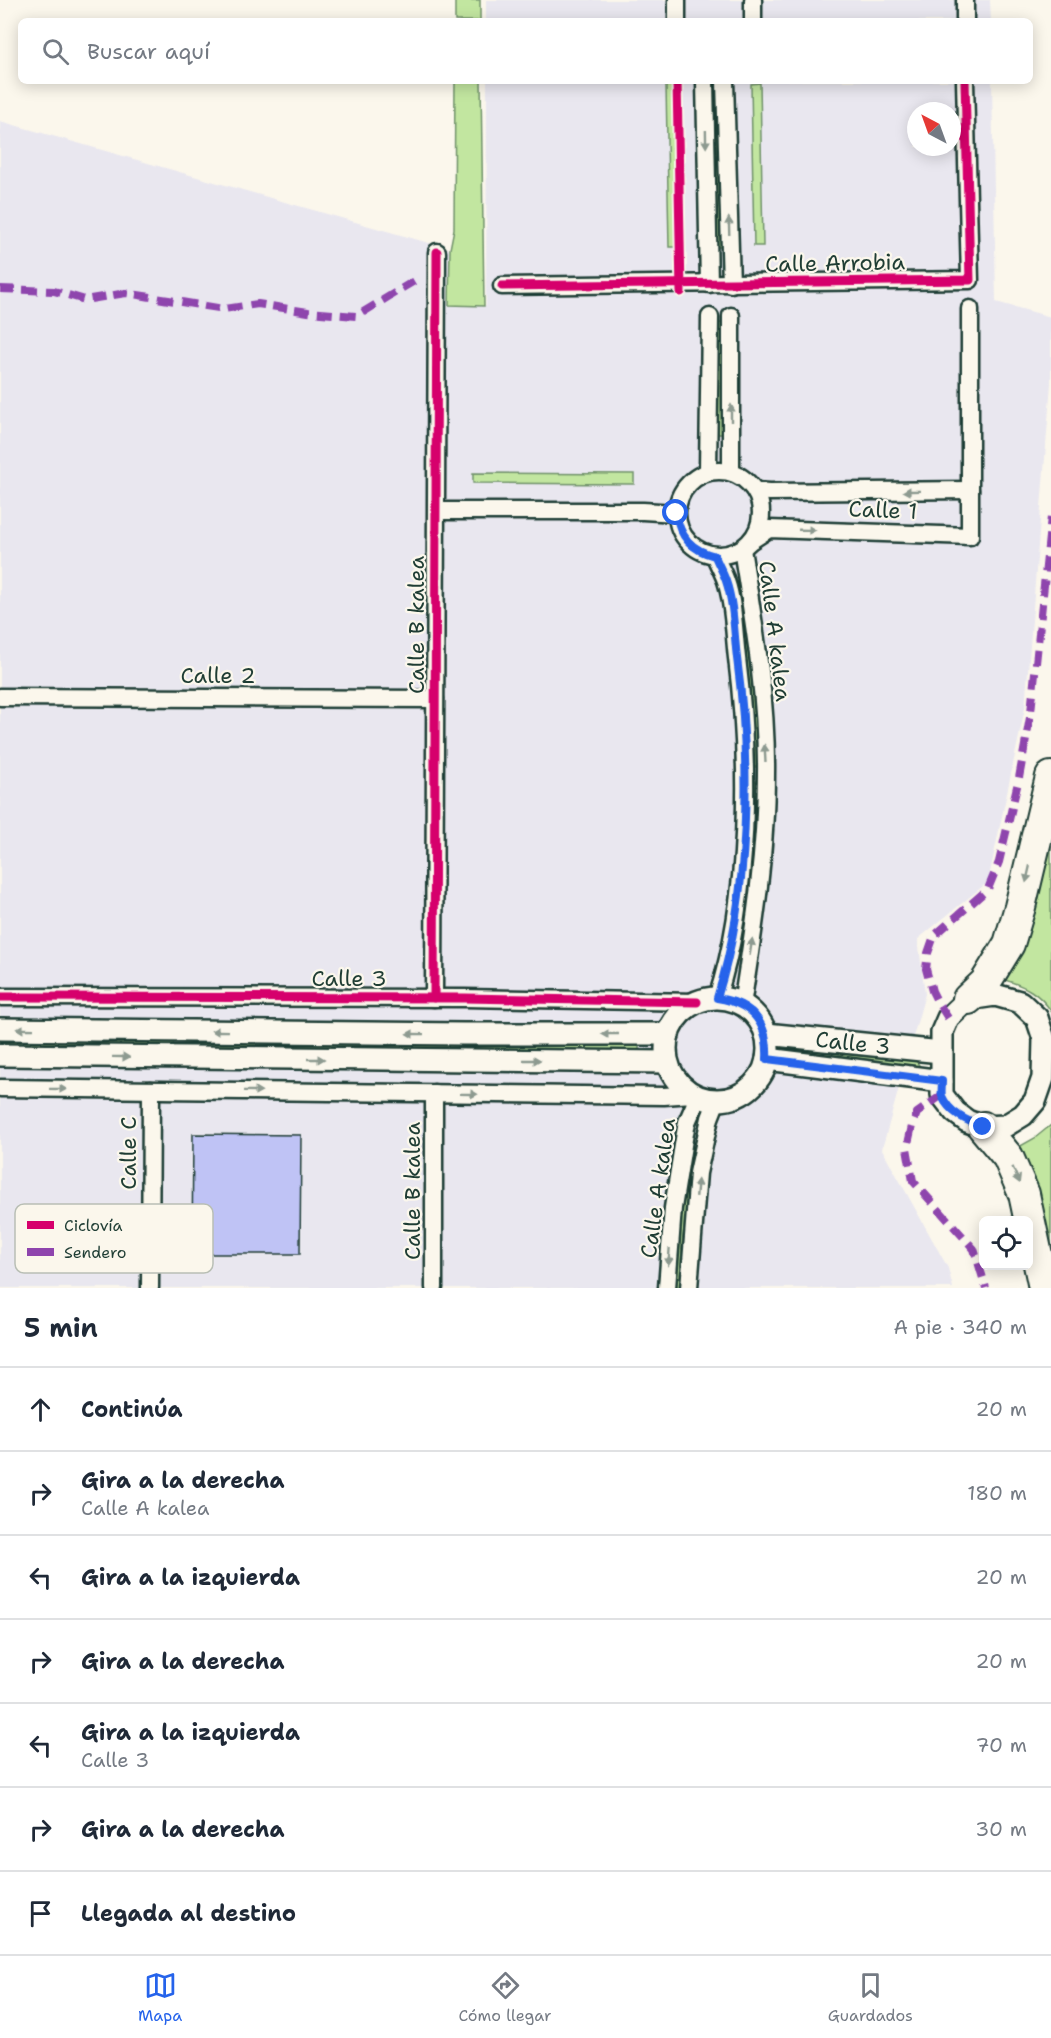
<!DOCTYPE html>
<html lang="es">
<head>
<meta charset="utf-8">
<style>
  :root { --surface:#fff; --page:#f2f2f3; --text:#1f2937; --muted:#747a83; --line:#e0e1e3; --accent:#2563eb }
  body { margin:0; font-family:"Shantell Sans",sans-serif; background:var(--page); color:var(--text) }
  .controls { position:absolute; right:18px; bottom:18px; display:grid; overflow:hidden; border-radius:9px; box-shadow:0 3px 15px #0003 }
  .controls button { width:54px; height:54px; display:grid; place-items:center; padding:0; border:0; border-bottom:2px solid var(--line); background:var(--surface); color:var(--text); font:30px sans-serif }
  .compass { position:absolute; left:907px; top:102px; width:54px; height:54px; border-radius:50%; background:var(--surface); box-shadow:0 3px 15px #0003; rotate:319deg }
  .stop { position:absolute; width:18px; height:18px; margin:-14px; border:4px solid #2563eb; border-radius:50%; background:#fff }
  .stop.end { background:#2563eb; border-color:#fff; box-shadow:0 2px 6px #0008 }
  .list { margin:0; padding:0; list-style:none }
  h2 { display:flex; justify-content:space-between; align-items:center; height:78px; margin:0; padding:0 24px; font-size:26px }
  h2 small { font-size:20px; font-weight:400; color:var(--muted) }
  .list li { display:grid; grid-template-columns:39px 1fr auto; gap:18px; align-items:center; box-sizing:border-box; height:84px; padding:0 24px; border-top:2px solid var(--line) }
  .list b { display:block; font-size:22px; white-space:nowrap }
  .list p { margin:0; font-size:20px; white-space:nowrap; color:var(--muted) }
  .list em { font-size:20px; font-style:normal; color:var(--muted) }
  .icon { flex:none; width:33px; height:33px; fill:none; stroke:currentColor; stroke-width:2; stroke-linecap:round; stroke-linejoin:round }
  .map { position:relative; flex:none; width:1051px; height:1288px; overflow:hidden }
  .search { position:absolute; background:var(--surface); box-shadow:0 3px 15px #0003; left:18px; right:18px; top:18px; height:66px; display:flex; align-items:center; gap:15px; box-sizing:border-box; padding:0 21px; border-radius:9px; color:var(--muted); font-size:22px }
  .sheet { height:666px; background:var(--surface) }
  nav { display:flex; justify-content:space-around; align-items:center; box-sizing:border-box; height:84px; border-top:2px solid var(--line); background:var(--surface); font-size:16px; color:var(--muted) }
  nav a { display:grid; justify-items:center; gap:3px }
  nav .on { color:var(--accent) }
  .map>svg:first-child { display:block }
</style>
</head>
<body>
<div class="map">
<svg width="1051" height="1288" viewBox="0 0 1051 1288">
  <rect width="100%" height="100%" fill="#fbf7ec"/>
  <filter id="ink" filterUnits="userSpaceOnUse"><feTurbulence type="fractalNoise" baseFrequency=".0167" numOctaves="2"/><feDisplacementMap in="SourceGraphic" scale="12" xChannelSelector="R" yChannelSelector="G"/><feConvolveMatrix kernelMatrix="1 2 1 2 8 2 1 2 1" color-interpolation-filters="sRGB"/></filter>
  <g filter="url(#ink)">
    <!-- built -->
    <g fill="#e9e7ef" fill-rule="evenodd">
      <polygon points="486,0 990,0 991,21 486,21"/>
      <path d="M487,81H992L996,302L1051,317V383L1025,708L988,882L918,939L925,994L882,1149L948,1268L953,1288H0V121L450,249L449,305L486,306ZM916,111H952V147H916Z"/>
    </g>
    <!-- green -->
    <g fill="#c2e6a0" stroke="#70926a" stroke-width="1.5">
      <rect x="455" y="0" width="25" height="21"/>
      <polygon points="455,81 481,81 484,306 449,305 450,249 454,229"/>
      <polygon points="760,83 763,246 754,246 751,84"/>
      <polygon points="666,85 674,85 677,247 669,247"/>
      <polygon points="714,96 719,96 721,247 716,247"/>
      <polygon points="717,323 722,323 723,434 718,434"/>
      <polygon points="473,473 634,474 634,484 473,483"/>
      <path d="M740,587L756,710L757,767H753C752,706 745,648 736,588Z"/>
      <polygon points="753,781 757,781 755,849 741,962 737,961 751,848"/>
      <path d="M1051,824V1011C1039,993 1025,986 1005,980L1017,961Z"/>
      <polygon points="0,1040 173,1040 174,1049 0,1049"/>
      <polygon points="189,1041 458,1042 458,1051 189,1049"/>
      <polygon points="471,1043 639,1045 639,1052 471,1050"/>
      <polygon points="807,1046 916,1061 919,1065 915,1068 806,1053"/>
      <polygon points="1051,1125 1051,1267 1027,1161 1017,1148 1035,1138"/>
      <polygon points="691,1146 694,1147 682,1245 680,1288 676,1288 677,1245"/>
    </g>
    <!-- building -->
    <polygon fill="#bfc3f5" stroke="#1f3d34" stroke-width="1.5" points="193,1134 301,1135 300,1254 192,1254"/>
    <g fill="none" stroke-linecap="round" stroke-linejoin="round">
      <defs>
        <g id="minor">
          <polyline points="965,0 965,21"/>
          <polyline points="677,21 677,0"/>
          <polyline points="753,21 753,0"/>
          <polyline points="705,81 709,284"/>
          <polyline points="725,81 731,284"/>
          <polyline points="502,286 970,280 965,81"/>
          <polyline points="731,316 731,472"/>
          <circle cx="719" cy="513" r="42"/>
          <polyline points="708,471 710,317"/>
          <polyline points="755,491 770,492 970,490"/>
          <polyline points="437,511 643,511 676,513"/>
          <polyline points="752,540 769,529 970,536 970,309"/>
          <path d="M742,549C754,623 767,699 766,774C766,852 754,929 742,1005"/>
          <path d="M715,556C718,564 723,572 726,581C734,604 734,633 737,658C750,763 750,897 717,998"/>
          <polyline points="0,697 435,699"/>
          <polyline points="0,997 465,998 697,1002"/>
          <polyline points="434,998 437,252"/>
          <polyline points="0,1088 664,1096 692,1094"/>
          <polyline points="150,1288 151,1090"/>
          <polyline points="434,1288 434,1093"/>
          <polyline points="667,1288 673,1208 684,1139 687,1122 698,1097"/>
          <polyline points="689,1288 698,1173 710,1118 717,1100"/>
        </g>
        <g id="tertiary">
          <polygon points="995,995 1020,1002 1037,1018 1044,1039 1043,1078 1035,1101 1023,1115 1005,1126 983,1127 967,1121 955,1112 942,1095 942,1032 948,1018 968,999"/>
          <circle cx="717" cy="1049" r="51"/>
          <polyline points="0,1029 464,1034 668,1034"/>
          <polyline points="766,1034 941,1052"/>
          <polyline points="0,1055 667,1062"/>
          <polyline points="767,1059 942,1081"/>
        </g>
        <g id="motorway">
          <polyline points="968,999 985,983 1009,944 1020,907 1051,777"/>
          <polyline points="983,1127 1008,1157 1024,1194 1044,1288"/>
        </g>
      </defs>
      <!-- minor casing -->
      <use href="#minor" stroke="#1f3d34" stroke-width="21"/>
      <!-- tertiary casing -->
      <use href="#tertiary" stroke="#1f3d34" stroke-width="26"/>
      <!-- motorway casing -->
      <use href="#motorway" stroke="#1f3d34" stroke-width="34"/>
      <!-- minor -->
      <use href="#minor" stroke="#fbf7ec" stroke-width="16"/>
      <!-- tertiary -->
      <use href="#tertiary" stroke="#fbf7ec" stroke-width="21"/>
      <!-- motorway -->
      <use href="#motorway" stroke="#fbf7ec" stroke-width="30"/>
      <!-- quiet -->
      <g stroke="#8e44ad" stroke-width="8" stroke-dasharray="15 8" stroke-linecap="butt">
        <polyline points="0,289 54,291 85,300 126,293 224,309 258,304 308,312 357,316 414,281"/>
        <polyline points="948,1018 937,1001 932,991 926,969 928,953 934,936 988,889 999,862 1019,778 1031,712 1051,517"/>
        <polyline points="942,1095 917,1113 912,1126 907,1148 913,1181 974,1249 986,1288"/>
      </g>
      <defs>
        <g id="cycleway">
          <polyline points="677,81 681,292"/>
          <polyline points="502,286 970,280 965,81"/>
          <polyline points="0,997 465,998 697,1002"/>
          <polyline points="434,998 437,252"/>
        </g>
      </defs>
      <!-- cycleway casing -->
      <use href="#cycleway" stroke="#fbf7ec" stroke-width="13"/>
      <!-- cycleway -->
      <use href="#cycleway" stroke="#d6006c" stroke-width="9"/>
    </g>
    <!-- one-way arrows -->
    <defs><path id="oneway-solid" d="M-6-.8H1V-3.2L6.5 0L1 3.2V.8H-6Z" transform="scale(1.5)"/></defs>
    <g fill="#8d9a90">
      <use href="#oneway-solid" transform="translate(706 139) rotate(89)"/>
      <use href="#oneway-solid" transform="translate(729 226) rotate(-92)"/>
      <use href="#oneway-solid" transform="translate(731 413) rotate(-90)"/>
      <use href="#oneway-solid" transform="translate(912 491) rotate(179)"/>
      <use href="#oneway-solid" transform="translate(807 530) rotate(2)"/>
      <use href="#oneway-solid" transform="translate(765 753) rotate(-93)"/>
      <use href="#oneway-solid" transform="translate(1028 874) rotate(103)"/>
      <use href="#oneway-solid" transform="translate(751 947) rotate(-81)"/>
      <use href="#oneway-solid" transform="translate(25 1029) rotate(-179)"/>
      <use href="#oneway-solid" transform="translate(220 1031) rotate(-179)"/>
      <use href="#oneway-solid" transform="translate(415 1034) rotate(-179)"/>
      <use href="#oneway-solid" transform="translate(610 1034) rotate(-180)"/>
      <use href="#oneway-solid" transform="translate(121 1057) rotate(1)"/>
      <use href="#oneway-solid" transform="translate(316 1059)"/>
      <use href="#oneway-solid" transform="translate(532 1060)"/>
      <use href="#oneway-solid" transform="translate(58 1089) rotate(1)"/>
      <use href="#oneway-solid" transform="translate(253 1091) rotate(1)"/>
      <use href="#oneway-solid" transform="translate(469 1094) rotate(1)"/>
      <use href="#oneway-solid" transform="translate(1016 1175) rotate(67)"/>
      <use href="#oneway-solid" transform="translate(697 1188) rotate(-85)"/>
      <use href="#oneway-solid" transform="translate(669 1257) rotate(94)"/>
    </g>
  </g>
  <g fill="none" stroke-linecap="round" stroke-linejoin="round" filter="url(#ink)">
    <!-- route -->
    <path stroke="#2563eb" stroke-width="8" d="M676,513C680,537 691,550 715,556C718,564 723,572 726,581C734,604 734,633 737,658C751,765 750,894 717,998C752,1003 769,1023 767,1059L942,1081C942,1085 941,1092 942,1096C949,1113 967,1121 983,1127"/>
  </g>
  <g text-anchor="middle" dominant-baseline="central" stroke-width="4.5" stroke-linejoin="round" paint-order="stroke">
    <!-- street labels -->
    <g font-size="22" fill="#1f3d34" stroke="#fbf7ec">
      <text transform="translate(835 263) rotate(-1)">Calle Arrobia</text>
      <text transform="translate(883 510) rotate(2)">Calle 1</text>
      <text transform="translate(416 625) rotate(-90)">Calle B kalea</text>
      <text transform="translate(775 631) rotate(83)">Calle A kalea</text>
      <text x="218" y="675">Calle 2</text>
      <text x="349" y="978">Calle 3</text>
      <text transform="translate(853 1043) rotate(6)">Calle 3</text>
      <text transform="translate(128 1153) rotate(-90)">Calle C</text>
      <text transform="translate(658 1188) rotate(-82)">Calle A kalea</text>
      <text transform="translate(412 1191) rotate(-90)">Calle B kalea</text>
    </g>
  </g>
  <!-- legend -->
  <rect x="15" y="1204" width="198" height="69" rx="9" fill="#fbf7ec" stroke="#b9bfb5" stroke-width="1.5"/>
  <rect x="27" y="1221" width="27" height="8" fill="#d6006c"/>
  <rect x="27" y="1248" width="27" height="8" fill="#8e44ad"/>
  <g font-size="16" fill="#1f3d34">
    <text x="64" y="1231">Ciclovía</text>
    <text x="64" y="1258">Sendero</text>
  </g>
</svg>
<div class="controls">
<button><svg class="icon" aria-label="locate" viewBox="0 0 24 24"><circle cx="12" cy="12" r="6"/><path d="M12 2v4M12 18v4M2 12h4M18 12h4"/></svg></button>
</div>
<svg class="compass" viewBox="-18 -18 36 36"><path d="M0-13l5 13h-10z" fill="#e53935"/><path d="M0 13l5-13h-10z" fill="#747a83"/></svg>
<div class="stop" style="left:676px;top:513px"></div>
<div class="stop end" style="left:983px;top:1127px"></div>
<div class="search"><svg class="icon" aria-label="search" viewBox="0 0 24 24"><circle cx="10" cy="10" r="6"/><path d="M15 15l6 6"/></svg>Buscar aquí</div>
</div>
<section class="sheet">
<h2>5 min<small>A pie · 340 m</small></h2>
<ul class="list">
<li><svg class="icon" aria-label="ahead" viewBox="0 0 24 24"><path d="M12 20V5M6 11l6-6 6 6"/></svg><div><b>Continúa</b></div><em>20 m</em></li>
<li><svg class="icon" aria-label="right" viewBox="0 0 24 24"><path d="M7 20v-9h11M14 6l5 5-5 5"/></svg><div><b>Gira a la derecha</b><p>Calle A kalea</p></div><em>180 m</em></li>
<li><svg class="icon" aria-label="left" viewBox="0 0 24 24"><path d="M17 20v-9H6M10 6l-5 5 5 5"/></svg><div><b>Gira a la izquierda</b></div><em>20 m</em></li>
<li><svg class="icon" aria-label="right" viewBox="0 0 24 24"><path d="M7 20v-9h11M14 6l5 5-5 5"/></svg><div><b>Gira a la derecha</b></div><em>20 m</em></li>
<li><svg class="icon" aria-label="left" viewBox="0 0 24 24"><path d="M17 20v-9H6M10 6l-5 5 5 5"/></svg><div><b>Gira a la izquierda</b><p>Calle 3</p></div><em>70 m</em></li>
<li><svg class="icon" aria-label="right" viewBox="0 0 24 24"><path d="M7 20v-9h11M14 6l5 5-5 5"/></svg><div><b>Gira a la derecha</b></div><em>30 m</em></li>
<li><svg class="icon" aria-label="arrive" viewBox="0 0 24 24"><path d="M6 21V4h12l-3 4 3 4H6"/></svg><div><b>Llegada al destino</b></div></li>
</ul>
</section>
<nav>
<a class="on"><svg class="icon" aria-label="map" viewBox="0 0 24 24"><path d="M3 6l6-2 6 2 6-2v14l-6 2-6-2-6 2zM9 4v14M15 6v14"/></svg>Mapa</a>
<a><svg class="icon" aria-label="directions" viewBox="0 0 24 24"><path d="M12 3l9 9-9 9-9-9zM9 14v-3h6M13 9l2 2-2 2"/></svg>Cómo llegar</a>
<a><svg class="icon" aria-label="saved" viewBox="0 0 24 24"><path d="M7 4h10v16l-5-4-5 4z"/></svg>Guardados</a>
</nav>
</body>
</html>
